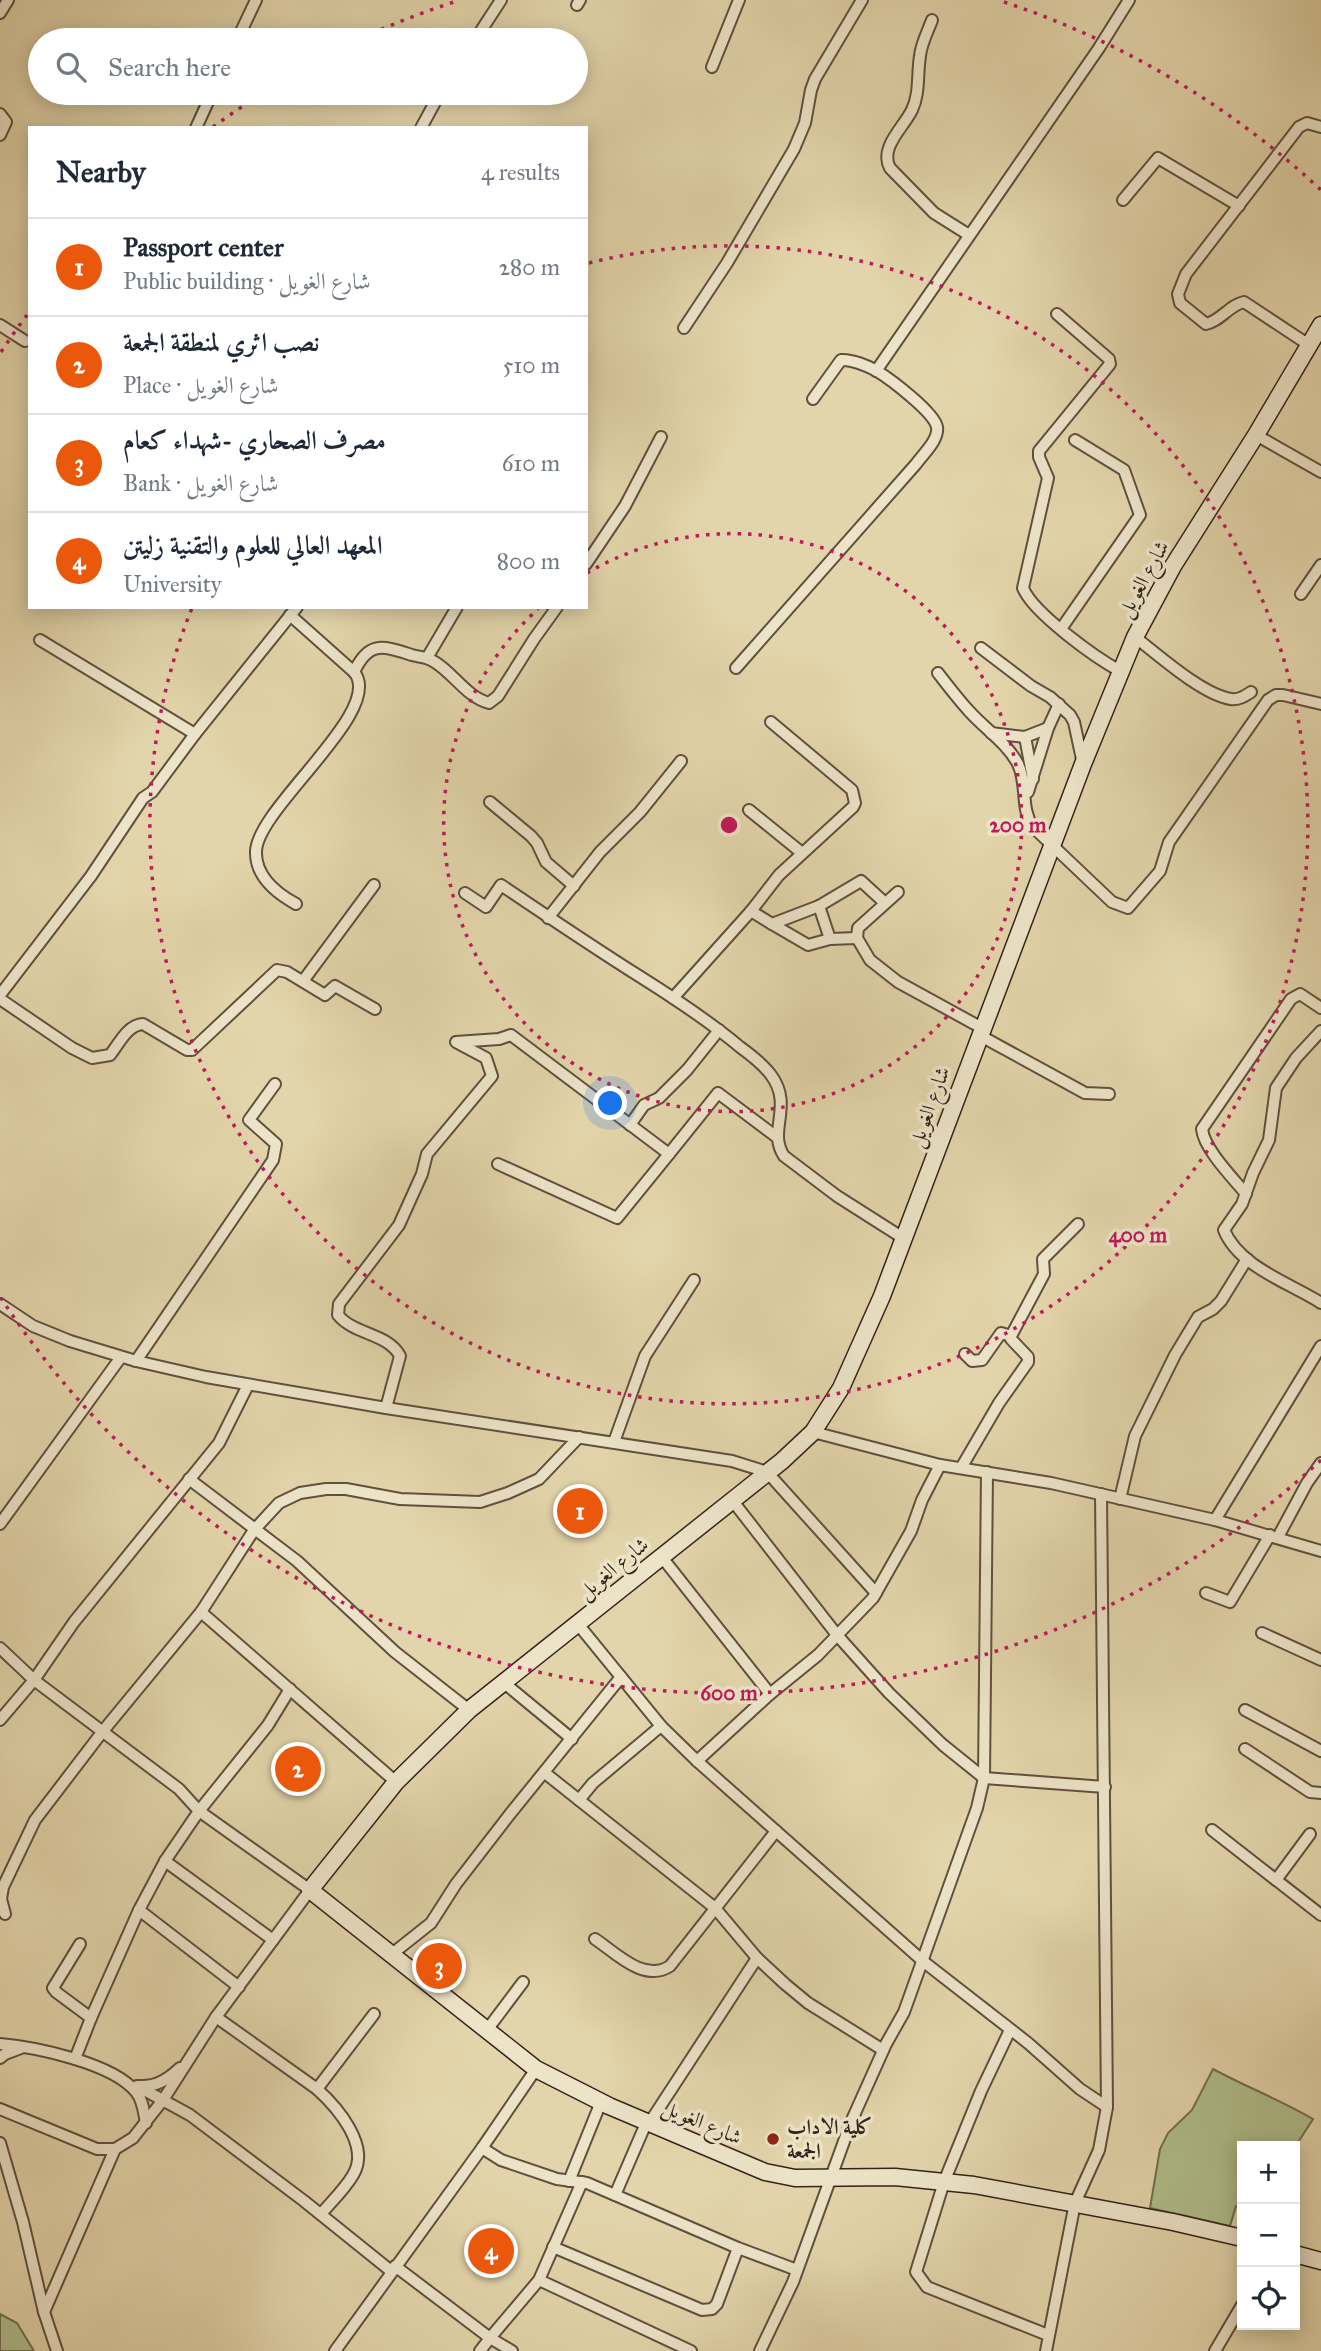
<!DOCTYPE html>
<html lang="en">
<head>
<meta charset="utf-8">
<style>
  :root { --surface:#fff; --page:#f6f6f7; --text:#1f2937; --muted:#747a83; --line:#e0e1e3; --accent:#ea580c }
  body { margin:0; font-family:"IM FELL Great Primer",Amiri,serif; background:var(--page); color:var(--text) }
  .controls { position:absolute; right:21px; bottom:21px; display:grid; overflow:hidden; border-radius:0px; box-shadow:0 4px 18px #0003 }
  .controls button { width:63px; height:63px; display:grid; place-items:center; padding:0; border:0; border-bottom:2px solid var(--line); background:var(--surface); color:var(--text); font:35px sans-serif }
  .you { position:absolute; left:611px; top:1104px; width:24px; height:24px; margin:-18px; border:5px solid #fff; border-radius:50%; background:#1a73e8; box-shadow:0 0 0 10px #1a73e833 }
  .badge { display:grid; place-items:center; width:46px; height:46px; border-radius:50%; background:var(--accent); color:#fff; font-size:23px; font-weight:700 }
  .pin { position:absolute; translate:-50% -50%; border:4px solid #fff; box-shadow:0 2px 7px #0006 }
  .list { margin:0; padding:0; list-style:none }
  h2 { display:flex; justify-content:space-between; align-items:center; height:91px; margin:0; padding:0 28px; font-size:30px }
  h2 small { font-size:23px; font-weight:400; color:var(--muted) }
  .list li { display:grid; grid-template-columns:46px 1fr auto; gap:21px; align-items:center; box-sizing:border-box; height:98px; padding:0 28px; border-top:2px solid var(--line) }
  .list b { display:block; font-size:26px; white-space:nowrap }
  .list p { margin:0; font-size:23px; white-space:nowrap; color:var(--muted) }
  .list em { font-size:23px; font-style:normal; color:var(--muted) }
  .icon { flex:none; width:38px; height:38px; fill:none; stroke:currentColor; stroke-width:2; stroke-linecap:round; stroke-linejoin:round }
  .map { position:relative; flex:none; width:1321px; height:2351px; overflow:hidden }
  .search { position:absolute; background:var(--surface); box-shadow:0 4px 18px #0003; left:28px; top:28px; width:560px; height:77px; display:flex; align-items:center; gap:18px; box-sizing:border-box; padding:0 24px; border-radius:38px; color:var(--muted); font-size:26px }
  .panel { position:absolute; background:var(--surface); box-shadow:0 4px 18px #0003; left:28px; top:126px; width:560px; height:483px; border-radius:0px }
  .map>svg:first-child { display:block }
</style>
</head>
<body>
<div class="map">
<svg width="1321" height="2351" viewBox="0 0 1321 2351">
  <rect width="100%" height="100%" fill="#e3d5ab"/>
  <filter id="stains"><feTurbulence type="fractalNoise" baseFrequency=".00286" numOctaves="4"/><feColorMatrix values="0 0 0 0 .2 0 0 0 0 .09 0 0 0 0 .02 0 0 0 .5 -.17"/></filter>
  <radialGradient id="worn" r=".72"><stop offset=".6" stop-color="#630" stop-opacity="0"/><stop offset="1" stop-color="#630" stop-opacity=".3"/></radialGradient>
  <!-- green -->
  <g fill="#b0be8b" stroke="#727052" stroke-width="2">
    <path d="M1213,2069C1246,2087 1281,2100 1313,2119L1295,2147L1242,2146V2208L1236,2206L1230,2226L1150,2208L1160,2149L1168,2133L1192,2110Z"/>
    <polygon points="0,2314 17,2323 34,2351 0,2351"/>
  </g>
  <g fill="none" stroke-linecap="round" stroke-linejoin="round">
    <defs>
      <g id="street">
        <polyline points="577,5 580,0"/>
        <polyline points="0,13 8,0"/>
        <path d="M932,20C928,31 921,44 920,56C917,74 920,93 912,110C903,128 879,148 890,168L934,213L969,235"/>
        <polyline points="237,40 256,0"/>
        <polyline points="475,40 501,0"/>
        <polyline points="712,67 739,0"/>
        <polyline points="0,114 6,122 0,135"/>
        <polyline points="196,128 212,93"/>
        <polyline points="421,128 440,93"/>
        <polyline points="1123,200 1158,158 1239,206"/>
        <path d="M1057,314L1109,359L1110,364L1039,451V457L1048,478L1023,588C1033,613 1096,658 1120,671"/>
        <polyline points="0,325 25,341"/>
        <polyline points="684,328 727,263 794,149 805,123 811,90 815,79 862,0"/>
        <path d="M1309,345L1244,302C1229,305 1221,321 1206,324L1180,303L1178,294L1186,274L1299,127L1307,123L1321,127"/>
        <polyline points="876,371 1099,48 1129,0"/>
        <polyline points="1256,435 1321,472"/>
        <polyline points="586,564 625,506 661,437"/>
        <polyline points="1301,594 1321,565"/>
        <path d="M290,615L354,672C369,640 383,646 412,655C419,657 427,657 433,661C453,672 466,697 489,703L498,696L534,639L557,607"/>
        <polyline points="1061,629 1140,515 1124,470 1075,440"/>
        <path d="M1135,637C1158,655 1203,695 1231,699C1239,700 1245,696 1251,692"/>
        <polyline points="40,640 195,734"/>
        <polyline points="981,648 1031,686 1050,697 1070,715 1074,722 1083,764"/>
        <polyline points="427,658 457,607"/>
        <path d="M736,668L916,464C923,454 939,440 937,427C934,412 890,379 877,371C868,366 851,359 841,360L813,399"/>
        <path d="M938,673C948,686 958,699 969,711C985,729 1007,743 1018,764C1028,785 1020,808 1033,827L1112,902L1128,908L1160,871L1169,842L1268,700L1276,695H1283L1321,704"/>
        <polyline points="991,733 1025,737 1048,728"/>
        <polyline points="1025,737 1033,779"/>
        <polyline points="1028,792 1048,728 1059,704"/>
        <polyline points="490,802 531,836 537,843 546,862 574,886"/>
        <polyline points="749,810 802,853"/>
        <polyline points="898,892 858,928 857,938 870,960 898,982 982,1028"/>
        <path d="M465,893L486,907L501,885C547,916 593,947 639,976C674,998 708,1020 740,1047C751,1055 763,1064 771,1075C794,1106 767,1131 784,1156L837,1196L903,1238"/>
        <path d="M296,904C276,893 255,876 256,851C258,807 386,710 354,672"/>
        <polyline points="751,911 772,924 819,906 861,881 885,903"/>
        <polyline points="548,918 600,852 640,812 681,761"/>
        <polyline points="772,924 808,945 830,939 819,906"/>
        <polyline points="830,939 857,938"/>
        <polyline points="303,981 374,885"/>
        <polyline points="0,995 91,876 143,798 152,792 195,734 297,607"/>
        <polyline points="673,998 751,911 779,875 853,807 855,803 852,790 771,722"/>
        <path d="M0,999L72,1048L92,1058L110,1055C119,1044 127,1025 143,1024L187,1050H192L277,970L287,972L325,995L335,986L375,1009"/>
        <path d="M1321,1031L1296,1058L1276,1088L1269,1140L1253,1173L1242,1204L1224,1230C1239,1267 1290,1283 1321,1303"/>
        <polyline points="979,1035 1085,1093 1109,1094"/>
        <polyline points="630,1125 644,1105 659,1098 687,1070 719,1030"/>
        <polyline points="498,1164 617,1218 669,1154"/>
        <path d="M1246,1194C1233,1178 1204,1149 1202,1129L1291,999L1300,994L1321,1008"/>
        <polyline points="0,1304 33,1326 70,1341 136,1361 206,1377 386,1408 732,1461 767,1472 876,1593"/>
        <polyline points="1011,1336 1044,1274 1043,1259 1078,1224"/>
        <polyline points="136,1361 273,1160 276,1144 249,1120 275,1084"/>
        <path d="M386,1408L400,1356C388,1333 354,1335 338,1315L339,1304L399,1225L422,1174L427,1154L492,1076L486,1058L456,1042L499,1039L511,1035L669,1154L718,1093L778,1138"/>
        <polyline points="813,1432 940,1465 1051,1483 1215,1520 1321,1551"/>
        <polyline points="614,1442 645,1356 694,1280"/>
        <polyline points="961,1468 999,1403 1028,1362 1028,1357 1011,1339 1011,1336 1001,1333 982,1360 972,1361 965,1354"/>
        <polyline points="189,1479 297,1561 395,1652 469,1710"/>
        <polyline points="1120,1499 1135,1436 1175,1355 1198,1317 1213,1309 1221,1301 1247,1259"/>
        <polyline points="732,1500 837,1635 889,1693 943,1745 984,1778 1105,1787"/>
        <polyline points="1215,1520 1321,1346"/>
        <polyline points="0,1524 121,1357"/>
        <polyline points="1278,1537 1307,1483 1321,1463"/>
        <polyline points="661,1556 770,1694"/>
        <polyline points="1206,1593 1230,1602 1270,1535"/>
        <polyline points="201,1612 254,1530 279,1503 300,1493 326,1489 346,1489 400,1499 480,1502 508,1493 539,1479 579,1437"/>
        <polyline points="577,1623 661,1726 697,1761 924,1962 1028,2043 1080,2089 1107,2107"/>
        <polyline points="1262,1633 1321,1660"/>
        <polyline points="0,1648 34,1680 179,1789 199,1811 310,1890 216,2017 163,2100 133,2138 115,2149 97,2149 0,2109"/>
        <polyline points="503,1682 572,1739"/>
        <polyline points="1245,1710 1321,1751"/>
        <polyline points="0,1720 34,1680 74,1622 219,1443 248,1385"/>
        <polyline points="1245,1749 1310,1792 1321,1793"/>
        <polyline points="697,1761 770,1694 818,1655 873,1598 911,1531 922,1500 940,1465"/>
        <polyline points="545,1773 579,1800 593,1783 661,1726"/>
        <polyline points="579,1800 715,1908 757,1958 785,1984 808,2003 883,2050"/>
        <polyline points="1212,1830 1321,1915"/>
        <polyline points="165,1861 273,1940"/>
        <polyline points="1276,1880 1310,1834"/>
        <polyline points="139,1910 165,1861 199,1811 268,1725 290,1689"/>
        <polyline points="5,1914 1,1899 3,1887 35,1820 103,1731 201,1612 396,1782"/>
        <path d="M595,1939C616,1953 644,1983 670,1966L776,1831"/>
        <polyline points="80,1944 53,1988 56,1992 91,2018 139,1910 239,1987"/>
        <polyline points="392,1954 431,1923 456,1884 510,1814 621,1677"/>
        <polyline points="216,2017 317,2089 374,2014"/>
        <polyline points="487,2030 523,1982"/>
        <polyline points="1010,2030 981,2091 944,2182 916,2272 927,2287 1048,2335"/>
        <path d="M0,2044C35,2047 113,2063 136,2092C143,2100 144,2113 146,2123"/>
        <polyline points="0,2058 5,2054 21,2048"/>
        <polyline points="75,2059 91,2018"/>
        <polyline points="137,2086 190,2115 304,2201 391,2271"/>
        <path d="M139,2086C156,2087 167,2080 180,2068"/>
        <path d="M317,2089C337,2107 371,2146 353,2175C345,2189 331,2202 321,2214"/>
        <polyline points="650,2122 757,1958"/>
        <polyline points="0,2143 23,2222 44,2312 57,2351"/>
        <polyline points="482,2148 501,2160 557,2179 587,2183 615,2195"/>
        <polyline points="569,2181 601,2102"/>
        <polyline points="553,2247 702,2310 712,2309 717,2304 738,2248 615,2195 647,2121"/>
        <polyline points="738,2248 797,2270"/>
        <polyline points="395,2266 490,2338 480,2351"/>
        <polyline points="539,2280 691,2351"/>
        <polyline points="44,2312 115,2149"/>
        <polyline points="335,2351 482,2148 536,2069"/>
        <polyline points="512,2351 490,2338 539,2280 582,2182"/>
        <polyline points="760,2351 793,2282 851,2122 886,2044 904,2012 977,1808 984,1778 987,1472"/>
        <polyline points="1046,2351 1075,2203 1099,2150 1107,2107 1101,1494"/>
        <polyline points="1215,2351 1242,2305"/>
      </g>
      <g id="secondary">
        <polyline points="1242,2238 1173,2222 974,2185 895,2177 795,2178 765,2172 609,2106 536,2069 310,1890 396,1782 469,1710 782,1461 813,1432 841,1388 882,1296 1083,764 1135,637 1173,566 1256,435 1321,325"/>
        <polyline points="1295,2254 1321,2261"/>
      </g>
    </defs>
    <!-- street casing -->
    <use href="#street" stroke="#60503e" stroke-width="14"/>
    <!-- secondary casing -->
    <use href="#secondary" stroke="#35231a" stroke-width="19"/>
    <!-- street -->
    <use href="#street" stroke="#ede4c8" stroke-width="10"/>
    <!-- secondary -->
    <use href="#secondary" stroke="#ede4c8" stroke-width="16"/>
  </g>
  <!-- distance rings -->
  <g fill="none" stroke="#c2185b" stroke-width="3.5" stroke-dasharray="3.5 7">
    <path d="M587 573A289 289 0 1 1 538 609"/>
    <path d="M589 263A579 579 0 1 1 192 608"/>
    <path d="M1321 1460A868 868 0 0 1 1 1298M1 352A868 868 0 0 1 27 315M213 127A868 868 0 0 1 263 93M362 38A868 868 0 0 1 454 2M1004 2A868 868 0 0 1 1321 190"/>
  </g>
  <!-- markers -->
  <circle fill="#8f2418" stroke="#ede4c8" stroke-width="2.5" cx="773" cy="2139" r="7"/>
  <g text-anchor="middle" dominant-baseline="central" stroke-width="7" stroke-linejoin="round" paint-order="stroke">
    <!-- street labels -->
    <g font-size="21" fill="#35231a" stroke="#ede4c8">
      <text transform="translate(1143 579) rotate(-61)">شارع الغويل</text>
      <text transform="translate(929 1107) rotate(-70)">شارع الغويل</text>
      <text transform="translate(613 1568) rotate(-39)">شارع الغويل</text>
      <text transform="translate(702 2122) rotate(23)">شارع الغويل</text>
    </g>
    <!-- poi labels -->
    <g font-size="21" font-weight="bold" fill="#35231a" stroke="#ede4c8" text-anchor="start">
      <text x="787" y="2127">كلية اﻻداب<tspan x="787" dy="24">الجمعة</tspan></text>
    </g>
  </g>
  <circle cx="729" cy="825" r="10" fill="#c2185b" stroke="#ede4c8" stroke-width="3.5"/>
  <g font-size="21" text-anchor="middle" font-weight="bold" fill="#c2185b" stroke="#ede4c8" stroke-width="7" stroke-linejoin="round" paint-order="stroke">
    <text x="1018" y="832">200 m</text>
    <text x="1138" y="1242">400 m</text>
    <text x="729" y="1700">600 m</text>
  </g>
  <rect width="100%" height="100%" filter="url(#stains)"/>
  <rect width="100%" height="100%" fill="url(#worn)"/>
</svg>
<div class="controls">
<button>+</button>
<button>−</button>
<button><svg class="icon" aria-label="locate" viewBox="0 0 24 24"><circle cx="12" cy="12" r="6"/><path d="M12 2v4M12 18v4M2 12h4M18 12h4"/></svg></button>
</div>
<div class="you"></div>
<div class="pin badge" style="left:580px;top:1511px">1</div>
<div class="pin badge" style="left:298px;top:1769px">2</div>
<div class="pin badge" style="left:439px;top:1966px">3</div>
<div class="pin badge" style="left:491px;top:2251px">4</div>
<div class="search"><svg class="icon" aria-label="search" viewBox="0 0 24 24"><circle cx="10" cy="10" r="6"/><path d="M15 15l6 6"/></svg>Search here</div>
<section class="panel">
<h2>Nearby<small>4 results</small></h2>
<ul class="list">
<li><span class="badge">1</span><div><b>Passport center</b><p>Public building · شارع الغويل</p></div><em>280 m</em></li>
<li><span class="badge">2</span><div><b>نصب اثري لمنطقة الجمعة</b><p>Place · شارع الغويل</p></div><em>510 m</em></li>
<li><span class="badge">3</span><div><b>مصرف الصحاري -شهداء كعام</b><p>Bank · شارع الغويل</p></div><em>610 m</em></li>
<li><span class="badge">4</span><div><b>المعهد العالي للعلوم والتقنية زليتن</b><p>University</p></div><em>800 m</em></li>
</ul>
</section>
</div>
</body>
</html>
